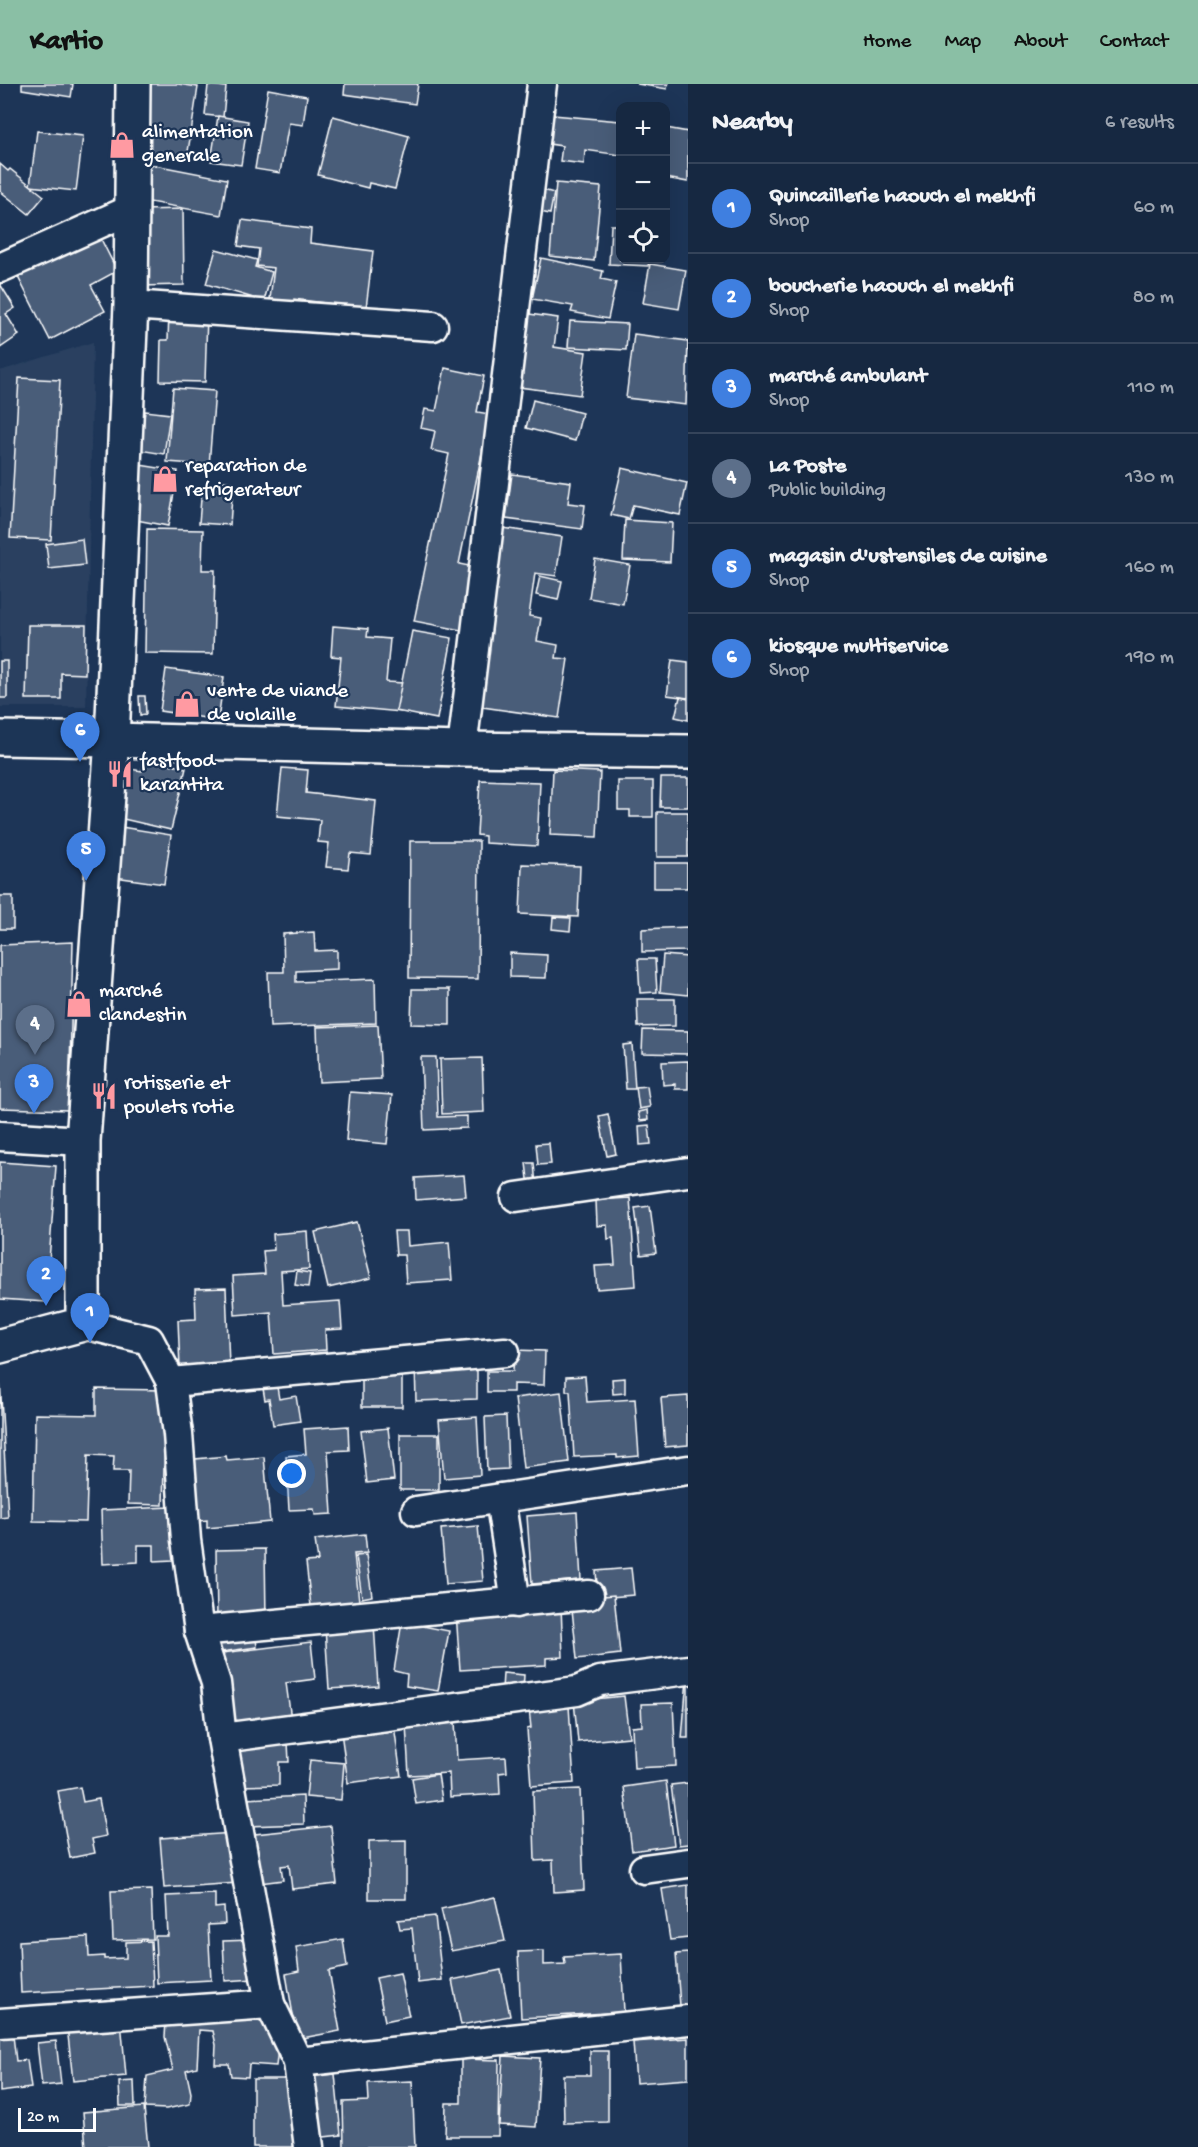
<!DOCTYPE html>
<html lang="en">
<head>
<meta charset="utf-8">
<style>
  :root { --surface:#162841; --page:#1f3048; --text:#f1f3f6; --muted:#9ea6b1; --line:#35445a; --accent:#8abfa5 }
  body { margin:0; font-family:"Gochi Hand",sans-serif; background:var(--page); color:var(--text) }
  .controls { position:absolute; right:18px; top:18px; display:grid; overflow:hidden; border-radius:12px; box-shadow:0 6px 24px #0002 }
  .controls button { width:54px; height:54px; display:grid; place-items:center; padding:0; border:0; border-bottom:2px solid var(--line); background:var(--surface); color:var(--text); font:30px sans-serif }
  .scale { position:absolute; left:18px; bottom:15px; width:78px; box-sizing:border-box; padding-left:6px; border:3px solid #fff; border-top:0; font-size:16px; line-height:21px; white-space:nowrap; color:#fff; -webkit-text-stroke:4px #1d3557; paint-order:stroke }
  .you { position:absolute; left:292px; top:1390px; width:21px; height:21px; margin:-15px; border:4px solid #fff; border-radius:50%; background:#1a73e8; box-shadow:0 0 0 9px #1a73e833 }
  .badge { display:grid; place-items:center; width:39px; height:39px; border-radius:50%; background:var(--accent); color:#fff; font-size:20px; font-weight:700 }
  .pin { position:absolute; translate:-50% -50px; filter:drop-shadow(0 2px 3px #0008) }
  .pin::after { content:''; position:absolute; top:32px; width:21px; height:18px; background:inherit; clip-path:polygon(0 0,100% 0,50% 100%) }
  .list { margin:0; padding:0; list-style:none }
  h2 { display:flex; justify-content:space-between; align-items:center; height:78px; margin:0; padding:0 24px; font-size:26px }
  h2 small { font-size:20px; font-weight:400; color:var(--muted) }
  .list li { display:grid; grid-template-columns:39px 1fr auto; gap:18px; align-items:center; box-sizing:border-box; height:90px; padding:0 24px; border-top:2px solid var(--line) }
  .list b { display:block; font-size:22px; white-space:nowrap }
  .list p { margin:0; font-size:20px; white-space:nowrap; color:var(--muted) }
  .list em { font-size:20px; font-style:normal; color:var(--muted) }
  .icon { flex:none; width:33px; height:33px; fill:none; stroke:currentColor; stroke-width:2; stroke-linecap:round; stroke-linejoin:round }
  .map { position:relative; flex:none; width:688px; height:2063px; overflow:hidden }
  header { display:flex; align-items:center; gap:36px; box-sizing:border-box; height:84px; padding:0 30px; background:var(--accent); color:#111 }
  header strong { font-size:28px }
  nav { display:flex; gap:33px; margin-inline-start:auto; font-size:21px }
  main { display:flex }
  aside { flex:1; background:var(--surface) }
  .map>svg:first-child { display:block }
</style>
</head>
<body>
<header>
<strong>Kartio</strong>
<nav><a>Home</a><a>Map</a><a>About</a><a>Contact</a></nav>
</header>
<main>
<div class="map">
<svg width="688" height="2063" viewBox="0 0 688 2063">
  <rect width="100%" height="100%" fill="#1d3557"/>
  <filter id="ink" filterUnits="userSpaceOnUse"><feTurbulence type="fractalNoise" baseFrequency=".0167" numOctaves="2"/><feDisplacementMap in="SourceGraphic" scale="12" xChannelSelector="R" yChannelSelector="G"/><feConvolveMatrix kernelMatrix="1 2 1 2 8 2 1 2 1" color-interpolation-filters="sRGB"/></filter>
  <g filter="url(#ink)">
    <!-- built -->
    <polygon fill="#2a4161" points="93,258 86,623 0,623 0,287"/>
    <!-- building -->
    <g fill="#4a5d79" stroke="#fff" stroke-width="1.5">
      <polygon points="22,0 73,0 71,13 22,5"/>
      <polygon points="151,0 178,0 198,3 187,74 140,66"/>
      <polygon points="345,0 418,0 415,20 344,10"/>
      <polygon points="637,0 668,0 667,5"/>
      <polygon points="208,1 226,3 223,33 205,31"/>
      <polygon points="268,5 307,12 303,41 289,39 280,89 255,85"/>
      <polygon points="553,31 620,37 620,71 585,66 584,80 560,77 562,62 549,60"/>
      <polygon points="218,32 248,37 241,81 211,77"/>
      <polygon points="333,32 409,52 395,105 369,99 368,104 318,91"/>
      <polygon points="666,44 688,48 688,98 666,94"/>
      <polygon points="37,47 83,52 76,107 30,102"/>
      <polygon points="139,78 227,95 221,131 133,115"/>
      <polygon points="0,80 8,87 10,85 44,112 29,130 0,107"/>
      <polygon points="556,99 601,103 594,177 550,172"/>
      <polygon points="543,106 554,109 550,130 540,128"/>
      <polygon points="183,125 184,201 140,202 140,126"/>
      <polygon points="242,136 311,145 310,159 373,167 366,224 294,215 294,218 270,215 274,184 257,182 259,165 238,162"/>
      <polygon points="611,141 620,141 620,176 649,176 648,182 609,180"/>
      <polygon points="98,149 117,187 91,201 105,227 50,256 17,191"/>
      <polygon points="216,165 257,176 255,183 272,188 264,217 206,200"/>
      <polygon points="541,174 603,187 601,195 616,198 608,235 571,228 573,222 532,215"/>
      <polygon points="650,180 686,186 679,225 643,219"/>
      <polygon points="0,200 15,224 6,230 19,251 0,264"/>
      <polygon points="169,229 207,230 205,298 160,297 161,256 168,256"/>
      <polygon points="529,230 558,234 554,263 586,268 580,311 519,303"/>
      <polygon points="570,237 628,240 626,266 568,263"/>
      <polygon points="634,250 688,257 686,321 626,314"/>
      <polygon points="445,284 484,292 477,328 490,330 459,480 474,483 461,546 414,537 449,370 431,366 435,347 421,344 425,325 436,327"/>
      <polygon points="19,294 60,296 51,456 10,454"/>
      <polygon points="173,304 215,307 209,381 167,378"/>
      <polygon points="533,316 582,329 575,357 526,344"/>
      <polygon points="145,327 170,330 164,370 139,366"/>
      <polygon points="140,381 178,387 168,442 131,435"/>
      <polygon points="622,384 687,399 680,431 633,421 629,435 611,431"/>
      <polygon points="512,390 571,398 568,419 585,421 582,445 506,435"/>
      <polygon points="221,397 233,398 230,441 199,439 202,403 220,405"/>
      <polygon points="625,436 672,439 670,478 623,476"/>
      <polygon points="496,443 562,453 556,492 535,489 529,532 541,534 537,557 558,561 556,574 568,575 559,634 469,621"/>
      <polygon points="147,445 203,446 202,486 215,486 213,570 145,569"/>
      <polygon points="82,455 85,481 49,485 46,460"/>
      <polygon points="595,475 630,481 623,520 589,514"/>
      <polygon points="540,492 562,497 558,516 536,511"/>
      <polygon points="28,541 86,541 85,590 61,589 61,615 26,615"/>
      <polygon points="333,542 368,545 367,553 390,555 386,598 404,599 401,628 336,622 341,573 331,572"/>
      <polygon points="412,547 452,554 437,635 396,627"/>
      <polygon points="672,576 688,578 688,614 667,611"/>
      <rect x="0" y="577" width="7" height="37"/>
      <polygon points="166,585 224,593 218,636 160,627"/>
      <polygon points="139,612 145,612 146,630 140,631"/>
      <polygon points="680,613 688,615 688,636 675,633"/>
      <polygon points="144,674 186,684 171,746 119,734 130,685 142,687"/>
      <polygon points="282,684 308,686 306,709 376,717 371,771 350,769 348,785 326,783 329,759 318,758 320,736 277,732"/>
      <polygon points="553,686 600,688 597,753 550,751"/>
      <polygon points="661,694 688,694 688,723 660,723"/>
      <polygon points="480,696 540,698 537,762 485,759 485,752 477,751"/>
      <polygon points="618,697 653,697 653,733 630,733 630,726 618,726"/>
      <rect x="657" y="728" width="31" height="45"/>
      <polygon points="115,742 171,751 164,800 108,792"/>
      <polygon points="410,757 479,757 478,895 409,894"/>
      <rect x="654" y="779" width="33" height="25"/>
      <polygon points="522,780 580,782 578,833 520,830"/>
      <rect x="0" y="812" width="13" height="33"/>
      <polygon points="553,833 571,834 570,847 552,845"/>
      <polygon points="688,843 688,867 642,868 642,845"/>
      <polygon points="314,848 315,867 337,866 337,885 296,887 296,898 375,895 376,939 270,943 268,888 284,888 283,850"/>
      <polygon points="73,858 69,1026 0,1024 0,861"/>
      <polygon points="510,869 547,871 546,894 510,893"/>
      <polygon points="663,871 688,873 688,911 660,908"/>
      <polygon points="638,875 655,875 657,908 640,909"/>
      <polygon points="412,905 450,905 450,941 411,940"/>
      <polygon points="637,915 675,915 675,942 638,943"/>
      <polygon points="378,941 381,995 319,998 317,943"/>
      <polygon points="643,946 688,947 688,970 642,969"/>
      <polygon points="632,960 635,1005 626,1005 623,961"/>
      <polygon points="421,973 436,973 438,1033 467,1032 467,1044 424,1046"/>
      <polygon points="482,974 484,1028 442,1030 440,975"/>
      <polygon points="688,977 688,1005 675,1005 675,1000 663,1001 662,978"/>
      <polygon points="647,1002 650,1023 639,1025 636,1003"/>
      <polygon points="350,1008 392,1011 387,1060 346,1056"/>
      <polygon points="647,1026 648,1036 640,1037 638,1028"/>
      <polygon points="608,1030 616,1070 607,1072 599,1032"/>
      <polygon points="649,1041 651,1060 640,1061 639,1042"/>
      <polygon points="549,1059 551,1080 538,1081 536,1060"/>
      <polygon points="0,1078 56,1082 46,1218 0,1215"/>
      <polygon points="526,1079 534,1079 536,1102 529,1103"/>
      <polygon points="464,1091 466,1112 416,1116 415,1094"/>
      <polygon points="630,1114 636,1202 597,1205 595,1182 615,1181 613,1154 608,1155 607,1141 597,1142 596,1116"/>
      <polygon points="650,1122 656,1169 641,1171 635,1124"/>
      <polygon points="357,1138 371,1194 328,1204 315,1148"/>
      <polygon points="307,1147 309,1185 281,1187 283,1221 340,1217 342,1245 325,1246 326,1266 274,1270 271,1228 235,1231 233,1192 265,1190 263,1167 274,1166 273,1150"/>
      <polygon points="394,1147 407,1147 408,1162 449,1158 452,1196 406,1199 404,1171 396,1171"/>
      <polygon points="297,1187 310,1189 308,1203 295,1201"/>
      <polygon points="226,1204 229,1282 180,1284 178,1236 196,1235 195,1205"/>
      <polygon points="514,1266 545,1267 544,1301 513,1300 513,1308 487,1308 487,1287 513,1287"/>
      <polygon points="477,1277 477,1315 416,1317 415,1278"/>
      <rect x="362" y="1284" width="40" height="39"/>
      <polygon points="585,1292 587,1318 635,1315 639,1372 617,1374 617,1371 574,1373 570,1307 566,1307 566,1293"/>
      <polygon points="625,1294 625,1309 613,1310 612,1295"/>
      <polygon points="0,1295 8,1433 0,1434"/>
      <polygon points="276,1297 279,1315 296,1312 300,1337 273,1341 269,1315 265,1316 262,1299"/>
      <polygon points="96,1305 166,1306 163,1421 128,1420 129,1387 113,1387 114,1372 88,1371 86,1438 33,1437 35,1330 96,1331"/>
      <polygon points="561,1308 569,1378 523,1384 515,1314"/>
      <polygon points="688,1312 688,1361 665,1363 661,1314"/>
      <polygon points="506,1332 508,1385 487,1386 485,1333"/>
      <polygon points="477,1333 480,1391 444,1394 439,1336"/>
      <polygon points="348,1342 349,1366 328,1367 332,1430 315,1431 314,1425 289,1426 286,1372 306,1370 304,1345"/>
      <polygon points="388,1344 394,1396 367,1399 361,1347"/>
      <rect x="400" y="1350" width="39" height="56"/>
      <polygon points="226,1372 227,1376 264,1373 270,1438 207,1444 207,1436 191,1438 185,1376"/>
      <polygon points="171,1423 173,1476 154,1477 154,1461 138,1461 138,1478 103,1480 101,1426"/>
      <polygon points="577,1428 581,1496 532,1500 527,1432"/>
      <polygon points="478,1442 483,1497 446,1500 441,1445"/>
      <polygon points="365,1450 367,1469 354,1470 359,1517 311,1522 306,1478 318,1477 315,1456"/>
      <polygon points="265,1465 266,1536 217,1536 216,1466"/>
      <polygon points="366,1471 372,1512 362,1514 356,1472"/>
      <polygon points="631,1484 634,1511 598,1514 596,1487"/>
      <polygon points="614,1511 620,1570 577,1575 571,1515"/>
      <polygon points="561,1522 563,1573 546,1574 546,1581 460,1586 456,1528"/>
      <polygon points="402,1538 449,1547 438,1607 406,1602 407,1590 394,1587"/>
      <polygon points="374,1540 378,1602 329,1605 325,1544"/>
      <polygon points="255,1548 257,1563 221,1568 219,1553"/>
      <polygon points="311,1558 315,1595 286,1599 291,1635 231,1642 222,1569"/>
      <polygon points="503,1589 524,1591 523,1607 502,1606"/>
      <polygon points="687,1595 688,1595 688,1654 682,1654"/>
      <polygon points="624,1612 629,1653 578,1658 574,1617"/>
      <polygon points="673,1619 676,1682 634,1684 632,1643 642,1642 641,1620"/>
      <polygon points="569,1622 574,1699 531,1702 527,1645 531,1644 529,1625"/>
      <polygon points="455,1637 457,1676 506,1673 507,1688 499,1689 500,1710 450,1713 449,1689 409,1691 406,1640"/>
      <polygon points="394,1641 401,1692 348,1699 341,1648"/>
      <polygon points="288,1658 289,1678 279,1678 279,1701 237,1702 236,1659"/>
      <polygon points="310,1676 344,1679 341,1716 306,1713"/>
      <polygon points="438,1690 442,1716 416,1720 412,1694"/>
      <polygon points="666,1697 674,1761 632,1767 624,1703"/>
      <polygon points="688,1699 688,1760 679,1761 671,1701"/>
      <polygon points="80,1703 83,1718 99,1715 106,1752 92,1755 95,1769 70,1774 58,1707"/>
      <polygon points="580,1705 584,1806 554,1808 553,1776 535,1777 533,1707"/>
      <polygon points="303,1712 304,1740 247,1742 245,1715"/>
      <polygon points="331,1742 337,1800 292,1805 289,1781 281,1782 283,1796 260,1799 255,1750"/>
      <polygon points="234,1749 238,1799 164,1804 160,1754"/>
      <polygon points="406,1756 406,1815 369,1815 369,1757"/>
      <polygon points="688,1801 688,1854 670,1856 662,1805"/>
      <polygon points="151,1806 153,1855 113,1856 111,1807"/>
      <polygon points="215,1810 215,1824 224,1823 225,1840 208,1841 211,1896 157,1899 155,1852 168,1852 166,1812"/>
      <polygon points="495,1813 505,1857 451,1867 441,1825"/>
      <polygon points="435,1832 442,1896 418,1899 412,1844 400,1845 398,1836"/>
      <polygon points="88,1853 89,1873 104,1872 104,1875 126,1874 126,1858 151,1857 153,1902 21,1909 19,1857"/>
      <polygon points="343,1855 347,1883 329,1887 340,1947 297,1955 286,1890 299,1887 296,1863"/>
      <polygon points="252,1856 254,1895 225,1897 223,1857"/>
      <polygon points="544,1867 544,1881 565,1880 564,1873 621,1870 624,1928 521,1934 518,1868"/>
      <polygon points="688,1869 688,1921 680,1922 676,1870"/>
      <polygon points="501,1886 510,1932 461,1941 452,1896"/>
      <polygon points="400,1889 409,1932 385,1937 376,1894"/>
      <polygon points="261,1923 278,1965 276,1982 249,1980 248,1993 231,1992 229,1980 215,1980 216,1961 213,1947 199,1946 197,1983 186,1986 191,2009 190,2020 166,2025 145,2024 147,1992 173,1986 165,1953 166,1938"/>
      <polygon points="121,1937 126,1992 73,1997 67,1942"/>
      <polygon points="12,1943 16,1977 27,1976 31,2004 0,2008 0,1944"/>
      <polygon points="688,1954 688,1995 636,1999 633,1958"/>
      <polygon points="56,1957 61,2000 42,2002 37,1959"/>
      <polygon points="590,1967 608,1967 608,2038 564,2039 563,1991 590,1991"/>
      <polygon points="503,1972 540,1974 536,2043 499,2041"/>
      <polygon points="461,1975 499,1976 498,2052 445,2052 446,2019 461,2019"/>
      <polygon points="335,1990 341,2051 315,2054 309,1993"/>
      <rect x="253" y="1995" width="45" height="68"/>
      <polygon points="134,1997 135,2022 120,2022 119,1998"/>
      <polygon points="412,1997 415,2063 344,2063 343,2018 369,2017 368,1999"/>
      <polygon points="144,2023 148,2063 86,2063 83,2028"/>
    </g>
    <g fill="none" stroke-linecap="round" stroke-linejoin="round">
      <defs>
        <g id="street">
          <polyline points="0,184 132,125"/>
          <polyline points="131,221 433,242"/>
          <polyline points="462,665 542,0"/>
          <polyline points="0,1052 83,1057"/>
          <polyline points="516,1113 688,1088"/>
          <polyline points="83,1240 149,1256 171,1298 178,1350 186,1456 199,1547 216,1599 222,1654 270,1920 298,1978 309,2063"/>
          <polyline points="171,1298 505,1268"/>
          <polyline points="500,1414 516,1519"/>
          <polyline points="416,1427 688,1386"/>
          <polyline points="199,1547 589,1511"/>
          <polyline points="222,1654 577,1607 600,1597 688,1586"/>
          <polyline points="644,1785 688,1779"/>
          <polyline points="0,1939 270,1920"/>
          <polyline points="298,1978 688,1936"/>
        </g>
        <g id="secondary">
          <polyline points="0,654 112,656 131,221 133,0"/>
          <polyline points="0,1262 83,1240 83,1057 112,656 462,665 688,668"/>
        </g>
      </defs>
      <!-- street casing -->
      <use href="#street" stroke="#fff" stroke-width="33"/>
      <!-- secondary casing -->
      <use href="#secondary" stroke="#fff" stroke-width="38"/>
      <!-- street -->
      <use href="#street" stroke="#1d3557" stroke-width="28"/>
      <!-- secondary -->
      <use href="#secondary" stroke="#1d3557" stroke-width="33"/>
    </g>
  </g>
  <!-- icons -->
  <defs>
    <symbol id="shop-bare" viewBox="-9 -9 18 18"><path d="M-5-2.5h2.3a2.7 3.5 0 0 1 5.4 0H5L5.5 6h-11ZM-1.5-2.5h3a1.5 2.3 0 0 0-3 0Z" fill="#ff9aa2" stroke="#1d3557" stroke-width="2.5" paint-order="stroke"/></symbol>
    <symbol id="restaurant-bare" viewBox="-9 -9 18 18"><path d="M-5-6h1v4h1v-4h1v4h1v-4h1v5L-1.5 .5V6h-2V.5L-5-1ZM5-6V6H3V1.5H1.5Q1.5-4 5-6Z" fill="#ff9aa2" stroke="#1d3557" stroke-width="2.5" paint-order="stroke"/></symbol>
  </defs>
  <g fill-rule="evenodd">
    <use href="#shop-bare" x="103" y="42" width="38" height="38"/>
    <use href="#shop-bare" x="146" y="376" width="38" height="38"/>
    <use href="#shop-bare" x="168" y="601" width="38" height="38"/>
    <use href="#restaurant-bare" x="101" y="671" width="38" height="38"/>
    <use href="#shop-bare" x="60" y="901" width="38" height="38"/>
    <use href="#restaurant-bare" x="85" y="993" width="38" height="38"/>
  </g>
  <g text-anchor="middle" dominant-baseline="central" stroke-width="4.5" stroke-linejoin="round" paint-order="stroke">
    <!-- poi labels -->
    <g font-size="21" fill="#fff" stroke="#1d3557" text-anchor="start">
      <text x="142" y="49">alimentation<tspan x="142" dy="24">generale</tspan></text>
      <text x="185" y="383">reparation de<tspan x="185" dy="24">refrigerateur</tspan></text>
      <text x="207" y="608">vente de viande<tspan x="207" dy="24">de volaille</tspan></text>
      <text x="140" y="678">fastfood<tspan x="140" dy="24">karantita</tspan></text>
      <text x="99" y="908">marché<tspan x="99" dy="24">clandestin</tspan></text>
      <text x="124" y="1000">rotisserie et<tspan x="124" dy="24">poulets rotie</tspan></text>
    </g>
  </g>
</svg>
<div class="controls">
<button>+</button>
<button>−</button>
<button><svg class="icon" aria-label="locate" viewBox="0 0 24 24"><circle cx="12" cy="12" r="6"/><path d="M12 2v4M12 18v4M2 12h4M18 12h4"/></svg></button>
</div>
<div class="scale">20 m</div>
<div class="you"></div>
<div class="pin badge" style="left:90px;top:1259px;background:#3f7fe0">1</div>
<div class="pin badge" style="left:46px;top:1222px;background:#3f7fe0">2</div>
<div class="pin badge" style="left:34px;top:1030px;background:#3f7fe0">3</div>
<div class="pin badge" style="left:35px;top:971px;background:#5c6f8a">4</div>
<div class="pin badge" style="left:86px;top:797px;background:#3f7fe0">5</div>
<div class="pin badge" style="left:80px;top:678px;background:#3f7fe0">6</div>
</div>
<aside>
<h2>Nearby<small>6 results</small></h2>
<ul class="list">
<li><span class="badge" style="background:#3f7fe0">1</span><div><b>Quincaillerie haouch el mekhfi</b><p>Shop</p></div><em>60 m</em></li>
<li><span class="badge" style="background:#3f7fe0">2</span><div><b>boucherie haouch el mekhfi</b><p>Shop</p></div><em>80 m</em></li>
<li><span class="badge" style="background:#3f7fe0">3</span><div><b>marché ambulant</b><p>Shop</p></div><em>110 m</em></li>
<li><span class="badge" style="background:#5c6f8a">4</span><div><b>La Poste</b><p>Public building</p></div><em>130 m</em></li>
<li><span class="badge" style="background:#3f7fe0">5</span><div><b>magasin d'ustensiles de cuisine</b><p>Shop</p></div><em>160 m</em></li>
<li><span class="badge" style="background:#3f7fe0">6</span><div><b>kiosque multiservice</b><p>Shop</p></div><em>190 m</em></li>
</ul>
</aside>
</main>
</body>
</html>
